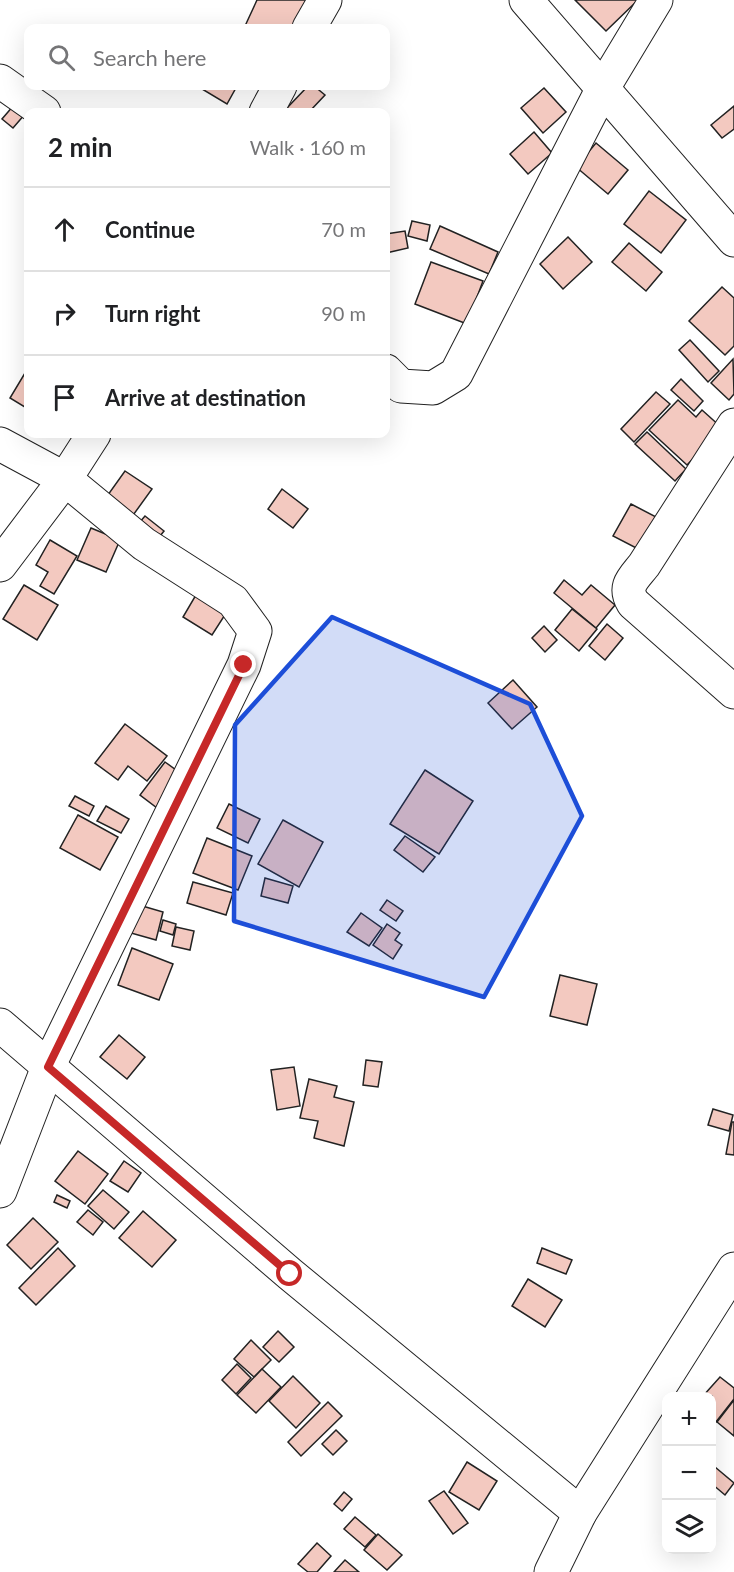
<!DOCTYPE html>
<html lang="en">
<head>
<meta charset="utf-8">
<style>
  :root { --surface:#fff; --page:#f6f6f6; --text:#202124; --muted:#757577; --line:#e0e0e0 }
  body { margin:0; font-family:Lato,sans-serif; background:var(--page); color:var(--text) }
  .controls { position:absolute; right:18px; bottom:18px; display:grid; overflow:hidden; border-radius:12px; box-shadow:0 6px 24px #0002 }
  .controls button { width:54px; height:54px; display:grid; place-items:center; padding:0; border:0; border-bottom:2px solid var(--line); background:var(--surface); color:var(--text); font:30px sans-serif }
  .stop { position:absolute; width:18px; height:18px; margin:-14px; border:4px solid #c62828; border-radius:50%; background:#fff }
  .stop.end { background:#c62828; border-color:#fff; box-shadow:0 2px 6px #0008 }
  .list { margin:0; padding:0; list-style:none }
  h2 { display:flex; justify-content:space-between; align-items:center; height:78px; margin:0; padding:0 24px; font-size:26px }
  h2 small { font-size:20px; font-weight:400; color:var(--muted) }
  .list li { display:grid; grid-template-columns:39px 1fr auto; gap:18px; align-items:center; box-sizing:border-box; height:84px; padding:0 24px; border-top:2px solid var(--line) }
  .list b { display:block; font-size:22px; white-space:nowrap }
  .list em { font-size:20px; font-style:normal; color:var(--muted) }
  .icon { flex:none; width:33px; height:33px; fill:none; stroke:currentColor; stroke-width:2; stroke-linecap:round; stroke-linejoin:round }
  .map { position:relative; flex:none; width:734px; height:1572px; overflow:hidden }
  .search { position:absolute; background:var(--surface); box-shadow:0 6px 24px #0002; left:24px; top:24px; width:366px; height:66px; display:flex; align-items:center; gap:15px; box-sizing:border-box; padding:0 21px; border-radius:12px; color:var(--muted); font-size:22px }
  .panel { position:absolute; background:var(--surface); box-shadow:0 6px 24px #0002; left:24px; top:108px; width:366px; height:330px; border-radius:12px }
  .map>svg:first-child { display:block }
</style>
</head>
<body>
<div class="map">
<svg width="734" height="1572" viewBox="0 0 734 1572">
  <rect width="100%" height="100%" fill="#fff"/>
  <!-- building -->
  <g fill="#f3c9c0" stroke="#222" stroke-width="1.5">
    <polygon points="257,0 307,0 294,28 250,28 245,26"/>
    <polygon points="575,0 638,0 606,31"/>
    <polygon points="197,86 237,86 227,104"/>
    <polygon points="308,86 314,86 325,95 309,112 292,112 287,108"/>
    <polygon points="544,88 566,112 543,133 521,108"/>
    <polygon points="14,105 25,114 13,128 2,119"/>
    <polygon points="734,106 734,129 722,138 711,125"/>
    <polygon points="534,132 552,153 528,174 510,154"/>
    <polygon points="596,143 628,170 608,194 576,167"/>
    <polygon points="649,191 686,220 661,253 624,224"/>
    <polygon points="412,221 430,225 427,241 408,236"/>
    <polygon points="440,226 498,252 489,274 430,249"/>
    <polygon points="405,231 408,248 386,253 386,234"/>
    <polygon points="568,237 592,262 563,289 540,264"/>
    <polygon points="629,243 662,272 646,291 612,262"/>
    <polygon points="431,262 483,281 467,324 415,304"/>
    <polygon points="722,287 734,298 734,346 725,355 689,321"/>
    <polygon points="690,340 719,371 708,382 679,350"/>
    <polygon points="733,359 734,394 729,400 711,383"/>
    <polygon points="28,368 28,409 10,398"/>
    <polygon points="681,379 703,401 694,411 671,390"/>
    <polygon points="656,392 670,404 634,442 621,429"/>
    <polygon points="678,400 696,417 702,410 722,428 687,465 649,430"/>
    <polygon points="647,432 686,469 675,481 635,444"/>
    <polygon points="125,471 152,489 131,518 105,499"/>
    <polygon points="282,489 308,509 293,528 268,509"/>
    <polygon points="631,504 660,519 642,551 613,536"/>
    <polygon points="145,516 164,531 152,546 133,530"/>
    <polygon points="91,528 120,540 106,572 77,560"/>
    <polygon points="50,540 77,556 54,594 40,586 48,572 36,565"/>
    <polygon points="564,580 582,595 591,585 615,605 596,628 554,593"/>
    <polygon points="24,585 58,605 37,640 3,619"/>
    <polygon points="200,588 230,607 212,635 183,617"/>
    <polygon points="572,609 597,629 579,651 555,630"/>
    <polygon points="607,624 623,638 605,660 589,646"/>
    <polygon points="544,626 557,640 545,652 532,638"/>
    <polygon points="513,680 537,707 512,729 488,703"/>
    <polygon points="125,724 167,756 147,781 128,766 118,780 95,763"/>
    <polygon points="165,762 187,778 161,811 140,795"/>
    <polygon points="425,770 473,801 439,854 390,824"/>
    <polygon points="75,796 94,806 89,816 69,806"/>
    <polygon points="229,804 260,819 248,843 217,828"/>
    <polygon points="106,806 129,819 121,833 97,821"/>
    <polygon points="78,815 118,837 100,870 60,848"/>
    <polygon points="283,820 323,842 299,887 258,864"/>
    <polygon points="405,836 435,857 423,872 394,850"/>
    <polygon points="207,838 252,856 238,890 193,873"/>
    <polygon points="265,878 293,886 288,903 261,896"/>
    <polygon points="193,882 233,893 226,915 187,903"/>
    <polygon points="387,900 403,911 396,921 380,910"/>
    <polygon points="139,905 163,912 156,940 131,933"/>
    <polygon points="361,913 382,928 369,946 347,932"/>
    <polygon points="163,920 176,924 173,935 160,931"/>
    <polygon points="387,924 400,933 395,940 402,945 393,959 373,945"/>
    <polygon points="176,927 194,931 190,950 172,946"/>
    <polygon points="132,948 173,964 159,1000 118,985"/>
    <polygon points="560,975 597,984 587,1025 550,1016"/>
    <polygon points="119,1035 145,1057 127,1079 100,1057"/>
    <polygon points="366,1060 382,1062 378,1087 363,1085"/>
    <polygon points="294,1067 300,1106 277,1110 271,1070"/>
    <polygon points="309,1079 337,1086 334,1097 354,1102 344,1146 314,1138 318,1121 300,1118"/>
    <polygon points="713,1109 733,1115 729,1131 708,1125"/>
    <polygon points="732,1122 734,1122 734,1155 726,1154"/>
    <polygon points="78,1151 108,1174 85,1204 55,1181"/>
    <polygon points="124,1161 141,1173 128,1192 110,1181"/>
    <polygon points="103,1190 129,1212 114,1229 88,1206"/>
    <polygon points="57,1195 70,1201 67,1208 54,1202"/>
    <polygon points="88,1210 103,1222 93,1235 77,1222"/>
    <polygon points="143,1211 176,1240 152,1267 119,1238"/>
    <polygon points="33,1218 58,1242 31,1269 7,1245"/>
    <polygon points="58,1248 75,1266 36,1305 19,1288"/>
    <polygon points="542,1248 572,1260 566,1274 537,1263"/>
    <polygon points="528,1279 562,1300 545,1327 512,1306"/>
    <polygon points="278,1331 294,1347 279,1362 263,1347"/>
    <polygon points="251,1340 271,1360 254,1377 234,1359"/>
    <polygon points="237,1364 251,1378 236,1394 222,1380"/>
    <polygon points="262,1369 281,1387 256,1413 237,1395"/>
    <polygon points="293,1376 320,1403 296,1428 269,1401"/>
    <polygon points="720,1377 734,1388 734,1399 712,1427 712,1396 703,1396"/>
    <polygon points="734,1400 734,1436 717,1422"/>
    <polygon points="328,1402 342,1416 301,1456 288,1442"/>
    <polygon points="336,1430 347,1441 333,1455 322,1444"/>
    <polygon points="467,1462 497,1481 479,1510 449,1492"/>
    <polygon points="715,1467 734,1483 725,1495 712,1484 712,1472"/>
    <polygon points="444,1491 468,1523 453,1534 429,1501"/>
    <polygon points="344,1492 352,1499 342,1511 334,1504"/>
    <polygon points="355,1517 376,1535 365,1547 344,1529"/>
    <polygon points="378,1534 402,1555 387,1570 364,1550"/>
    <polygon points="317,1543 331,1556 317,1572 308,1572 298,1564"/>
    <polygon points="345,1560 359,1572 334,1572"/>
  </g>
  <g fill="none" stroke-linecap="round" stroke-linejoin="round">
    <defs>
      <g id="minor">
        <polyline points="526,0 734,240"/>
        <polyline points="309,28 325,0"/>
        <polyline points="0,81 44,112"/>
        <polyline points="266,112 280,86"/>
        <polyline points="386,371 401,386 433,388 456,374 603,88 656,0"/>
        <path d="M734,425L644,565C633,579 623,586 633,603L734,692"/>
        <polyline points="0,444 65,479 144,544 233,601 255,631 244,665 48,1067 0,1191"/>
        <polyline points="0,565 65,479 94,434"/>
        <polyline points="0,1025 290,1274 580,1513"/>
        <polyline points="551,1572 580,1513 734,1269"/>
      </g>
    </defs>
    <!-- minor casing -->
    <use href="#minor" stroke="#222" stroke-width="35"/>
    <!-- minor -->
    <use href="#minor" stroke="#fff" stroke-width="33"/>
  </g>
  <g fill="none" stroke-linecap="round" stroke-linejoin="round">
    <!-- route -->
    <polyline stroke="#c62828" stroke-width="8" points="244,665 48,1067 290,1274"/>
  </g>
  <!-- marked area -->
  <path fill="#1d4ed8" fill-opacity="0.2" stroke="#1d4ed8" stroke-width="4.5" stroke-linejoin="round" d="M332,617L530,704L582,816L484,997L234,921L235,725Z"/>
</svg>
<div class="controls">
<button>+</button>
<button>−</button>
<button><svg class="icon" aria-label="layers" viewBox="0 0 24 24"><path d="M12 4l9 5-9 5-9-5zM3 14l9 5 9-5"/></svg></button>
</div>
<div class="stop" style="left:290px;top:1274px"></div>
<div class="stop end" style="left:244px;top:665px"></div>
<div class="search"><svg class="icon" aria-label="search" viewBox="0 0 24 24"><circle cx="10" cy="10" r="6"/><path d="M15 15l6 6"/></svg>Search here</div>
<section class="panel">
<h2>2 min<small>Walk · 160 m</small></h2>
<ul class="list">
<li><svg class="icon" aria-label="ahead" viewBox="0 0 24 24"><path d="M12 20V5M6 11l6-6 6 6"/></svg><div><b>Continue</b></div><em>70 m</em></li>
<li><svg class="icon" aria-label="right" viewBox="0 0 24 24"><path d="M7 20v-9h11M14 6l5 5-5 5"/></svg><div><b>Turn right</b></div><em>90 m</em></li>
<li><svg class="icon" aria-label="arrive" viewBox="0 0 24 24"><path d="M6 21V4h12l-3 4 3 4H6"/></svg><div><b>Arrive at destination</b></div></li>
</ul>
</section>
</div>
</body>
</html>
